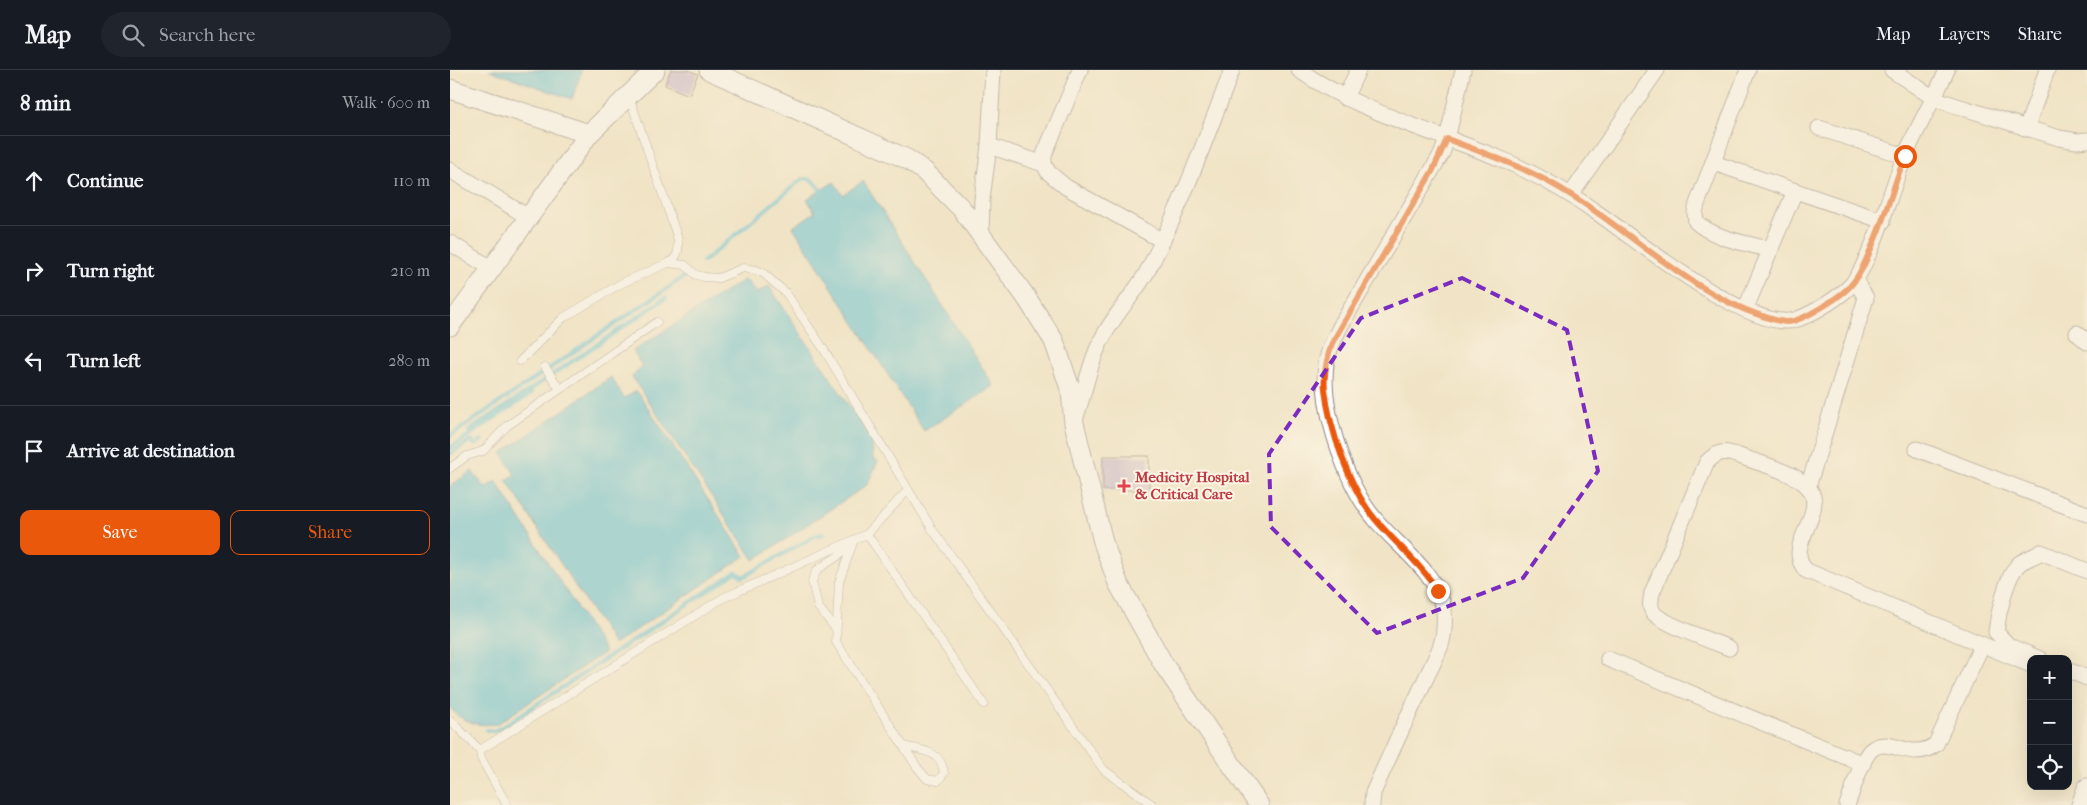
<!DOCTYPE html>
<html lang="en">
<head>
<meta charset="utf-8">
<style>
  :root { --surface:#171b24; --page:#20242c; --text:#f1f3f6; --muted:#9ea1a6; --line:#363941; --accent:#ea580c }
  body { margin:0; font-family:"IM FELL French Canon",serif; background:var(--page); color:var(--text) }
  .controls { position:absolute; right:15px; bottom:15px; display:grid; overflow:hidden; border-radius:10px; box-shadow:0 5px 20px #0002 }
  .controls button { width:45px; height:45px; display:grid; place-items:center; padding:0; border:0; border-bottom:1px solid var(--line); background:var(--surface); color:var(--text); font:25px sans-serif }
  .stop { position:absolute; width:15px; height:15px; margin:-11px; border:4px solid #ea580c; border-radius:50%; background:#fff }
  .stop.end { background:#ea580c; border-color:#fff; box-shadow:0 1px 5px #0008 }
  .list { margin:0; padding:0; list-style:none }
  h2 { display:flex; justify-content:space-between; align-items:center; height:65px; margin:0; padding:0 20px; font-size:21px }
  h2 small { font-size:16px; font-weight:400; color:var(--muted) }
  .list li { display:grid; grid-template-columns:32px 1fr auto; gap:15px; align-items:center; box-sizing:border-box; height:90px; padding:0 20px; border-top:1px solid var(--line) }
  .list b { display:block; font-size:19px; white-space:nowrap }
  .list em { font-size:16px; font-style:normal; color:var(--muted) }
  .actions { display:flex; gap:10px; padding:15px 20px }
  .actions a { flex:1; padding:11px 0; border:1px solid var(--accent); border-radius:10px; text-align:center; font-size:18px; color:var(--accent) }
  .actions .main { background:var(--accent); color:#fff }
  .icon { flex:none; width:28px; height:28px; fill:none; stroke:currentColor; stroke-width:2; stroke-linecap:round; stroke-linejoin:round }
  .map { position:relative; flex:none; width:1637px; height:735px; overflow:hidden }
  header { display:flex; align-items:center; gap:30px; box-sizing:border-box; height:70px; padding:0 25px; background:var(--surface); border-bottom:1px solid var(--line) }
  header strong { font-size:24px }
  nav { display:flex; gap:28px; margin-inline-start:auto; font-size:18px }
  .search { width:350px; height:45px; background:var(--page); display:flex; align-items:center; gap:12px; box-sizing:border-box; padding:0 18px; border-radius:28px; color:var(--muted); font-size:19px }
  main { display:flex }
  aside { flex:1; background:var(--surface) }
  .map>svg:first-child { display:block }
</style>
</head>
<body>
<header>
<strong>Map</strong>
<div class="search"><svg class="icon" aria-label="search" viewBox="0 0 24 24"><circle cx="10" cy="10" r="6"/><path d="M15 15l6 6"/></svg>Search here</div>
<nav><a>Map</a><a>Layers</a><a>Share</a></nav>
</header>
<main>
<aside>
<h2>8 min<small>Walk · 600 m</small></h2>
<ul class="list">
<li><svg class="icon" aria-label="ahead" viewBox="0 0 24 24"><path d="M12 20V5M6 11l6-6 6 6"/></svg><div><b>Continue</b></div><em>110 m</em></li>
<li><svg class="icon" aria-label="right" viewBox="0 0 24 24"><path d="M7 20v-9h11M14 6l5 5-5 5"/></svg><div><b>Turn right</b></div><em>210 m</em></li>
<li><svg class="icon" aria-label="left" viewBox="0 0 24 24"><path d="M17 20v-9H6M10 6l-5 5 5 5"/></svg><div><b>Turn left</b></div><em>280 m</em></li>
<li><svg class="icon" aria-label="arrive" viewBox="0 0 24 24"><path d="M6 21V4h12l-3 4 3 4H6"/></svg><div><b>Arrive at destination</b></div></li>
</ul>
<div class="actions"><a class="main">Save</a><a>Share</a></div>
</aside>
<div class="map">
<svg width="1637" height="735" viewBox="0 0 1637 735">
  <rect width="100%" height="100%" fill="#fcf5e5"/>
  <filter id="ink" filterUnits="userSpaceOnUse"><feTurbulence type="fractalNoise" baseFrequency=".02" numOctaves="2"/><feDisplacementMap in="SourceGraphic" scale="10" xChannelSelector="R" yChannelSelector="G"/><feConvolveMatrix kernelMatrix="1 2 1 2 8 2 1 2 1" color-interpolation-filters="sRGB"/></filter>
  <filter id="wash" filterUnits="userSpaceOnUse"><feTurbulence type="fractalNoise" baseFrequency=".0096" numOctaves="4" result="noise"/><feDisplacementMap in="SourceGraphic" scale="20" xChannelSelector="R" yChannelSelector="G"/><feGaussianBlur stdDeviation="1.12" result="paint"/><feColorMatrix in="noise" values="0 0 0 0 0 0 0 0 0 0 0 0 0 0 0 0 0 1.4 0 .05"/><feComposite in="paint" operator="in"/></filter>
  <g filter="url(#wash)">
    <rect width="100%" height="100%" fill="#f1e4c6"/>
    <!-- water -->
    <g fill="#5bc1d9" stroke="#3e728a">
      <polygon points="39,0 132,0 122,29"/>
      <polygon points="413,111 544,316 474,361 343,157 365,142 357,129 384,112 393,125"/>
      <polygon points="295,209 307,223 319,216 422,370 423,389 428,391 417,415 304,490 182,307 192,296 183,281"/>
      <polygon points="161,307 174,328 187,321 295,486 164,575 56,410 65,405 52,383"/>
      <path d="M22,401L35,418L46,411L155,582L47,654C28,656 11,653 0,637V416Z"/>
    </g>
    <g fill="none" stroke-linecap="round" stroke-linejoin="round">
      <!-- stream -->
      <g stroke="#5bc1d9" stroke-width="4">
        <path d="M253,192L352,109C362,107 365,113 371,120"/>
        <polyline points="19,361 216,228"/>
        <polyline points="0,366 237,205"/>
        <polyline points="0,378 82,323"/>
        <polyline points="0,384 21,370 25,375 33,370"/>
        <polyline points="37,660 44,661 57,654 286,502 293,507 365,466 374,464"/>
      </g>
    </g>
    <g id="blocks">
      <!-- building -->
      <g fill="#b9a3cc">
        <polygon points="221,0 238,0 248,4 239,25 215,15"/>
        <rect x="653" y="386" width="46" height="34"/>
      </g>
    </g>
  </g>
  <g filter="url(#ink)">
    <use href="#blocks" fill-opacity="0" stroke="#8a8380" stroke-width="1"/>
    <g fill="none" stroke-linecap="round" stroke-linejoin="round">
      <defs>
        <g id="service">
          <polyline points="218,193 235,195 246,205 254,207 269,208 293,198 306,200 313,203 336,223 373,278 482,459 654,700 703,735"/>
          <path d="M70,291L113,248L170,214L218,193C230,187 229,178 227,166L179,26"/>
          <polyline points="95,297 110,319"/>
          <polyline points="0,398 17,386 33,381 57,356 207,252"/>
          <polyline points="417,464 534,634"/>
          <path d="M404,470L389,512L386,572L467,697L477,709L488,711L494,703C491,680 473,681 454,676"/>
          <polyline points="386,559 368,537 362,511 367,500 388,486 401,473"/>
          <polyline points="0,650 30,680"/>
          <polyline points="57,735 31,688 30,680 273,528 417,464 458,420"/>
        </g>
        <g id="minor">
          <polyline points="630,0 594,85 594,94 598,102 616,117 713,171"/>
          <path d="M849,0C909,42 983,61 1051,89C1086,104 1118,122 1149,144C1185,169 1306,267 1348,249C1364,243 1392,226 1402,214C1411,204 1415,191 1421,179C1434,149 1442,117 1455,86C1468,56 1484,29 1497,0"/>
          <path d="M1298,0L1247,134L1245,143L1246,152C1265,169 1297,173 1321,180"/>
          <polyline points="1442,0 1485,29 1609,68 1627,71 1637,70"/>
          <polyline points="895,28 908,0"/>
          <polyline points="1369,58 1455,86"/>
          <polyline points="1576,59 1597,0"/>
          <polyline points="539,76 594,94"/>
          <polyline points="1264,93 1433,151"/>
          <polyline points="0,100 80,148"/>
          <polyline points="1121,124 1207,0"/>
          <polyline points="531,167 532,129 539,76 543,0"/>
          <polyline points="0,173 41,198"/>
          <polyline points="1295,240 1345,121"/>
          <polyline points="1627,263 1637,272"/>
          <path d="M624,352C634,327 638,297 650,273C662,246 684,226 698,200C732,135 756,68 782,0"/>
          <polyline points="1467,379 1637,444"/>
          <polyline points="1358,417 1416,228 1405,210"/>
          <path d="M1279,578C1264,572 1210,553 1203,542C1199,536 1201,530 1202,523L1257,392C1271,378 1278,382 1295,388C1312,394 1346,403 1358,417C1377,438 1343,469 1350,490C1350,493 1354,497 1355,500L1581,595"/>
          <polyline points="1158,589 1413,694"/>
          <path d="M1590,589L1559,576L1546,562C1548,545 1556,505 1570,493C1576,489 1585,486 1591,482L1637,501"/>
          <polyline points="1618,600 1637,608"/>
          <path d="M922,735L923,723C938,689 953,656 969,623C976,607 985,591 991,575C994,565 995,552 994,541C991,506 946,475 925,449C896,415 870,338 876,294C878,280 885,267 891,255L992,83L997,69L1013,0"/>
          <path d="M1397,735C1403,721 1410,692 1420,681C1438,663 1461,694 1486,674L1532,575"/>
        </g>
        <g id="tertiary">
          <polyline points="259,0 457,89 474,101 512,139 576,227 604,271 621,321 624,353 653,472 668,513 714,595 809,735"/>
          <polyline points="0,19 139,64"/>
          <polyline points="0,256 139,64 205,0"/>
          <polyline points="1631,735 1637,718"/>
        </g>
      </defs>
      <!-- service casing -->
      <use href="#service" stroke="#8a8380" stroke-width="9"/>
      <!-- minor casing -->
      <use href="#minor" stroke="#8a8380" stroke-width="17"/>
      <!-- tertiary casing -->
      <use href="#tertiary" stroke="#8a8380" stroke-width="21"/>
      <!-- service -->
      <use href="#service" stroke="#fff" stroke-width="8"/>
      <!-- minor -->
      <use href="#minor" stroke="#fff" stroke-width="15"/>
      <!-- tertiary -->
      <use href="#tertiary" stroke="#fff" stroke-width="19"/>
    </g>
  </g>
  <g fill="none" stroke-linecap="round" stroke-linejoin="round" filter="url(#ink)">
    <!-- route -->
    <path stroke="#ea580c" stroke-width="6" d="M988,521C971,494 946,474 925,449C900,419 879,358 875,319C873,303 877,288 882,273L983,100L997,69C1040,85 1082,100 1121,125C1182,163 1243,224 1312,246C1320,248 1329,252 1337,252C1352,252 1392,226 1402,214C1410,205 1415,193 1420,181C1434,150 1443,118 1455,86"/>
  </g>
  <!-- marked area -->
  <path d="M0 0H1637V735H0ZM1012,208L1117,260L1148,401L1073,508L927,563L821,457L819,384L911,248Z" fill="#f1e4c6" fill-opacity=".55" fill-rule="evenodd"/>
  <path fill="none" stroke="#7b2cbf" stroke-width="4" stroke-dasharray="10 6" stroke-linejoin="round" d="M1012,208L1117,260L1148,401L1073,508L927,563L821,457L819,384L911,248Z"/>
  <!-- markers -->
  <path fill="#e0444e" stroke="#fcf5e5" stroke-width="2" d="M671.5 408.5h5v5h5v5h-5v5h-5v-5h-5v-5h5z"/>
  <g text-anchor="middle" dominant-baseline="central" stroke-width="4" stroke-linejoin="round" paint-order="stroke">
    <!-- health labels -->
    <g font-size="15" font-weight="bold" fill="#be3a42" stroke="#fcf5e5" text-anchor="start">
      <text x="685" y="407">Medicity Hospital<tspan x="685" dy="17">&amp; Critical Care</tspan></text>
    </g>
  </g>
</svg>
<div class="controls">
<button>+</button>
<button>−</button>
<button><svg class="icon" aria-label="locate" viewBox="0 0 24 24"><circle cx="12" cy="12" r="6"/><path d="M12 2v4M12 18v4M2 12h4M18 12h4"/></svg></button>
</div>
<div class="stop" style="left:1455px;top:86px"></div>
<div class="stop end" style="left:988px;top:521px"></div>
</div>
</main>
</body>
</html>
